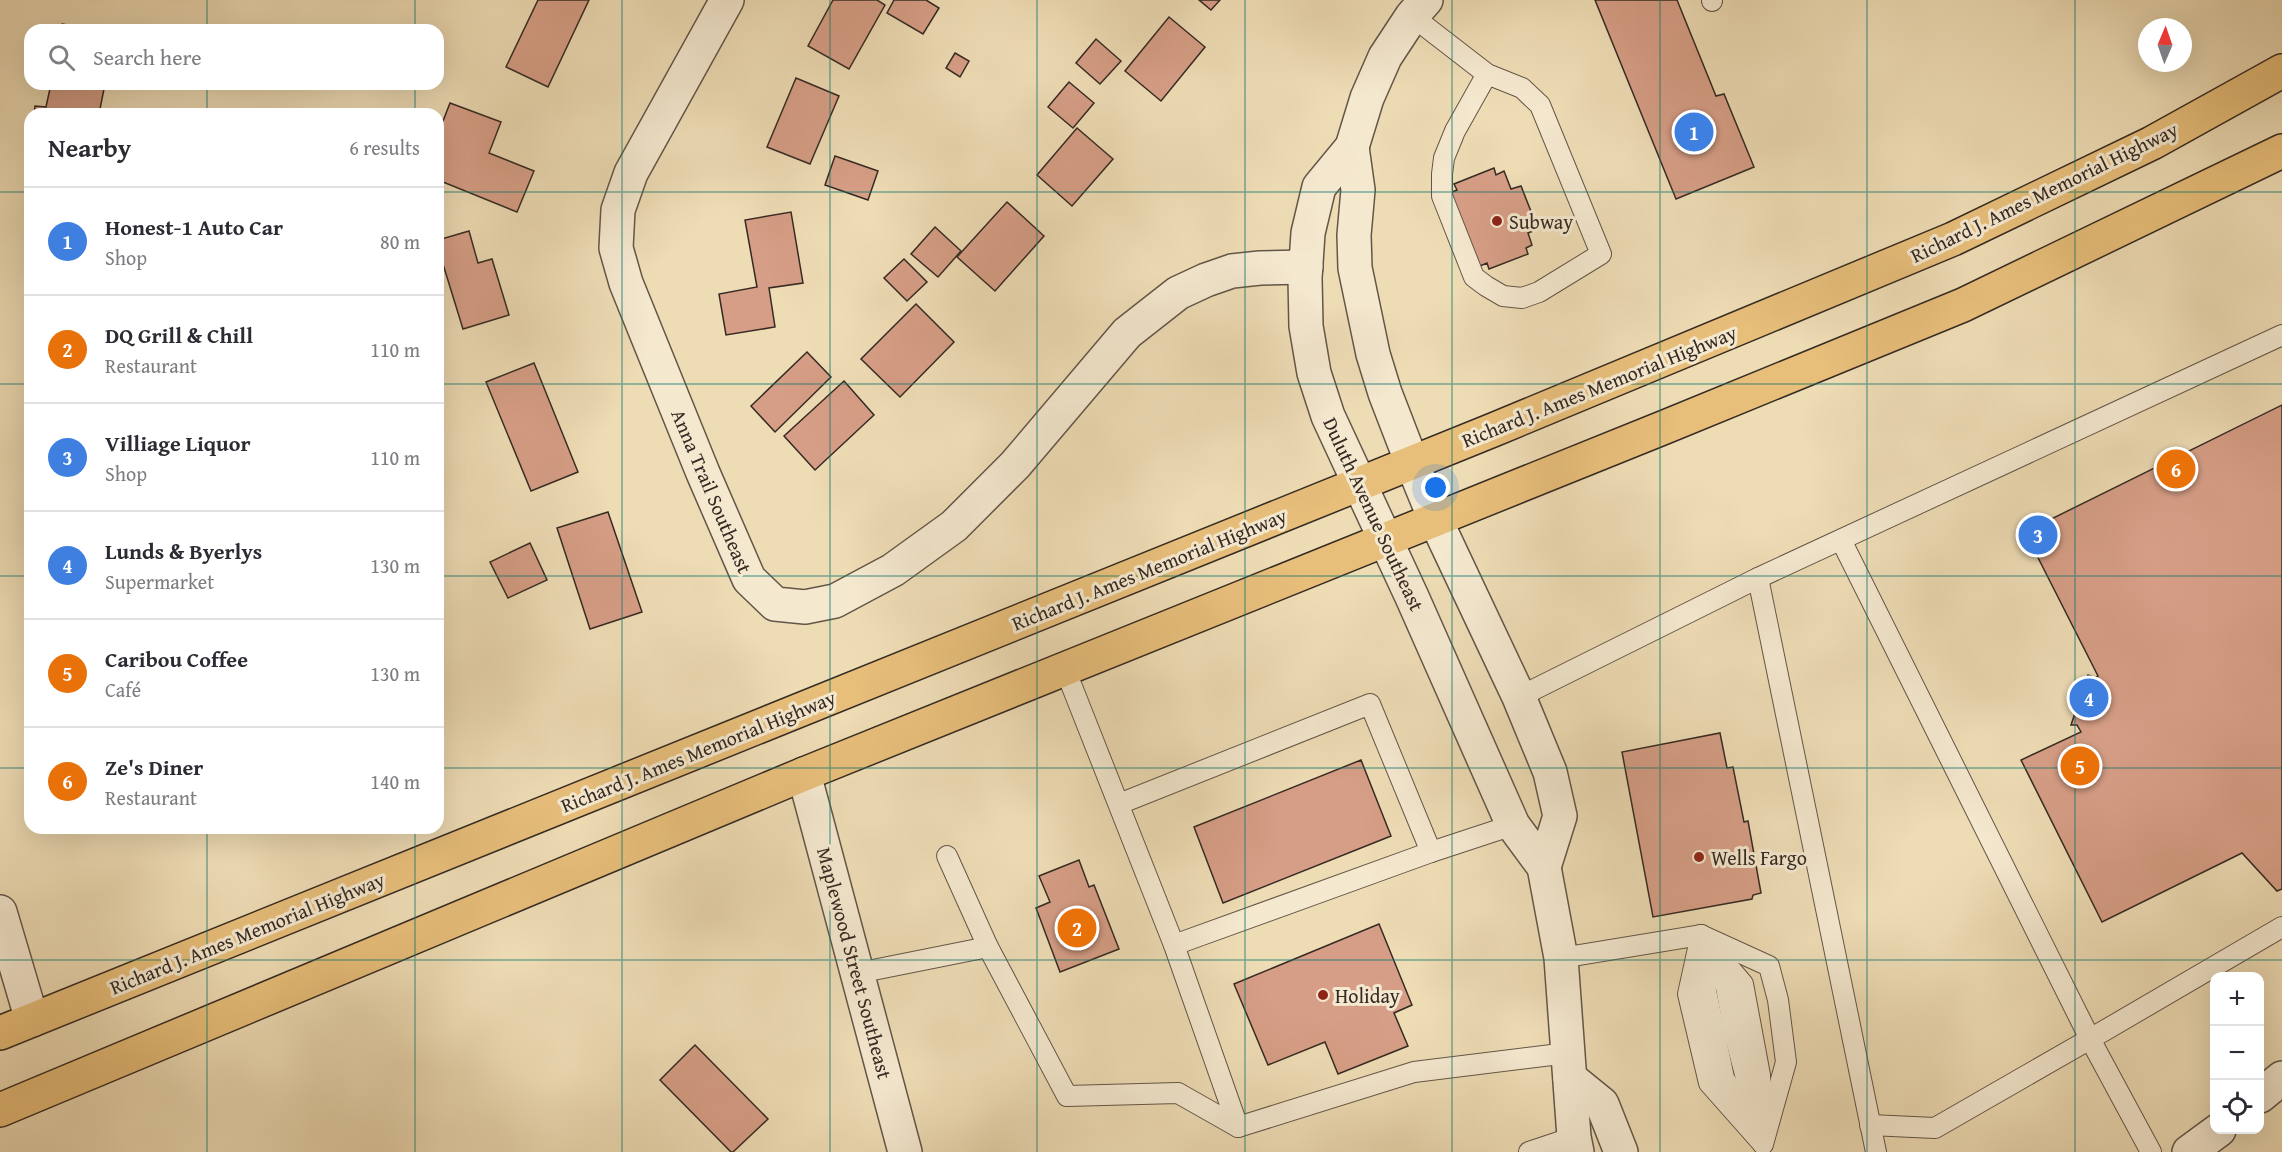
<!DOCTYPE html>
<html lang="en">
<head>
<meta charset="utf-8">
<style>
  :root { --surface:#fff; --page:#f7f7f7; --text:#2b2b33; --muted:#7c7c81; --line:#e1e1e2; --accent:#d93025 }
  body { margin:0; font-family:"Gentium Book Plus",serif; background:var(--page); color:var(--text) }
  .controls { position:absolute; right:18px; bottom:18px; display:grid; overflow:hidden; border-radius:12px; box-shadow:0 6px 24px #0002 }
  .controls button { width:54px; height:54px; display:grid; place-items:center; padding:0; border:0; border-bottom:2px solid var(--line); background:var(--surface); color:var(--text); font:30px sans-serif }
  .compass { position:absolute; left:2138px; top:18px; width:54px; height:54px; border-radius:50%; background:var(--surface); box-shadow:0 6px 24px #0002; rotate:2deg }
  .you { position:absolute; left:1436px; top:488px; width:21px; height:21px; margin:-15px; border:4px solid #fff; border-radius:50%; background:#1a73e8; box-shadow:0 0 0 9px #1a73e833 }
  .badge { display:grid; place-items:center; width:39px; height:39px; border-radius:50%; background:var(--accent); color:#fff; font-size:20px; font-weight:700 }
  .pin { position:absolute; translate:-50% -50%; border:3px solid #fff; box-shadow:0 2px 6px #0006 }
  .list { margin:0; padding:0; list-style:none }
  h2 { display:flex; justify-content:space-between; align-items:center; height:78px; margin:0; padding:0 24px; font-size:26px }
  h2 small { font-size:20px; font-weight:400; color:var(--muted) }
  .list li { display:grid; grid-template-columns:39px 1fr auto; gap:18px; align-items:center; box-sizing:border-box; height:108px; padding:0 24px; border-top:2px solid var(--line) }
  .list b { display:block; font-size:22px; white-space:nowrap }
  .list p { margin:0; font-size:20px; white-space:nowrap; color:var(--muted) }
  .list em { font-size:20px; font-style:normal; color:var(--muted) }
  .icon { flex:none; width:33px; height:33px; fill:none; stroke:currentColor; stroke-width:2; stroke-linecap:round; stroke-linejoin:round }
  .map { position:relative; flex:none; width:2282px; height:1152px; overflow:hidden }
  .search { position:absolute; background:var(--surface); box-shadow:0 6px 24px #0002; left:24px; top:24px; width:420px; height:66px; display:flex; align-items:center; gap:15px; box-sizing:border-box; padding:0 21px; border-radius:18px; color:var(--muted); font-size:22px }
  .panel { position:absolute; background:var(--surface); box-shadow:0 6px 24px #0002; left:24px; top:108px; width:420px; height:726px; border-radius:18px }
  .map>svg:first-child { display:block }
</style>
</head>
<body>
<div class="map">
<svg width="2282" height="1152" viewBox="0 0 2282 1152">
  <rect width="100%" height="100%" fill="#eedcb5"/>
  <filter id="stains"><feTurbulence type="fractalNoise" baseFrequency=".00333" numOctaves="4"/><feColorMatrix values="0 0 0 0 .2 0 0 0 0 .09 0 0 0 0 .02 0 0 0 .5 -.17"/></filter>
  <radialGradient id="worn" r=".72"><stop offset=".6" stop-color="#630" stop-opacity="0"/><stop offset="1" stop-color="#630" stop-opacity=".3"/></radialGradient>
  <!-- building -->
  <g fill="#d69e86" stroke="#352a23" stroke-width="1.5">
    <polygon points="538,0 589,0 548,87 506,67"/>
    <polygon points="833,0 877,0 885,5 849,69 808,46"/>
    <polygon points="894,0 926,0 939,8 923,34 887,13"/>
    <polygon points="1199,0 1220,0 1211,10"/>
    <polygon points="1595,0 1677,0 1716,96 1724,94 1754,167 1676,199"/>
    <polygon points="1169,17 1205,47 1161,101 1125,71"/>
    <polygon points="62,24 94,30 60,30"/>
    <polygon points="1096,39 1121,61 1100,84 1076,63"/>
    <polygon points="955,53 969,61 960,77 946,68"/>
    <polygon points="796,78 839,96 810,164 767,147"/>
    <polygon points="1069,82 1094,103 1073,128 1048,107"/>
    <polygon points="51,84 105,84 99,114 34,114 35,106 46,107"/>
    <polygon points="450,103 501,122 489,153 534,171 517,212 438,180 438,134"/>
    <polygon points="1077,128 1113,159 1072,206 1037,175"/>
    <polygon points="835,156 878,171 868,200 825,185"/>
    <polygon points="1494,168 1496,175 1504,171 1511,189 1521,186 1538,229 1528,233 1532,245 1526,248 1528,254 1489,269 1487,263 1480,266 1450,193 1457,190 1454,184"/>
    <polygon points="1007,202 1044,236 995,291 957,257"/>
    <polygon points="791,212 803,283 769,288 775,327 726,335 719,294 757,287 745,220"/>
    <polygon points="935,227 961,251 938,277 911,254"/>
    <polygon points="469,231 478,263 492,259 509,315 463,329 438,248 438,240"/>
    <polygon points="904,259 927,282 907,301 884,278"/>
    <polygon points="916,304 954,342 900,397 861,359"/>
    <polygon points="807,352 831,377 775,432 751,406"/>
    <polygon points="534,363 578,472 531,491 486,382"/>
    <polygon points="844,381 874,415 815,470 784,436"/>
    <polygon points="2282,405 2282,889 2277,891 2242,853 2102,922 2021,760 2081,732 2077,725 2071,725 2088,675 2095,678 2098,676 2025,532"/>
    <polygon points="608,512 642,612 590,629 557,528"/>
    <polygon points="530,543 547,580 508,598 490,562"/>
    <polygon points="1720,733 1727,768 1733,767 1744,822 1748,821 1761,893 1753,895 1752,899 1653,917 1622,752"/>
    <polygon points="1361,760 1391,836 1223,903 1194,827"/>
    <polygon points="1079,860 1089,887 1094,885 1119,949 1060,972 1036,908 1050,902 1039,876"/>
    <polygon points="1379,924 1412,1005 1394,1013 1408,1046 1338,1074 1325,1042 1268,1065 1234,984"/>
    <polygon points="695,1045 768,1119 733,1152 731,1152 660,1080"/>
  </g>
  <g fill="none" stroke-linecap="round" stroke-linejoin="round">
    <defs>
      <g id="service">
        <polyline points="1712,0 1712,1"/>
        <polyline points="1412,16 1487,74 1522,88 1540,105 1601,254 1539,292 1522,298 1503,296 1486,286 1474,277 1442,196 1442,174 1444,158 1455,131 1487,74"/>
        <polyline points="1841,540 2090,1039 2282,927"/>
        <polyline points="1758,578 2282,335"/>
        <polyline points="1065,669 1174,945 1431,852 1513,825"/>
        <polyline points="1519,697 1758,578 1876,1152"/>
        <polyline points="1119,804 1370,704 1431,852"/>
        <polyline points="947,856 988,947"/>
        <polyline points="1701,935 1688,994 1709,1083 1763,1144"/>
        <polyline points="1701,935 1726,987 1734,1032 1762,1140"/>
        <polyline points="1174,945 1238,1127 1414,1072 1568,1053"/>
        <polyline points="1703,955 1706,991 1724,1078 1740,1106"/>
        <polyline points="1720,957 1743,984 1760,1075 1761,1107"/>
        <polyline points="1561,958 1701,935 1769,966 1778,1000 1786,1062 1763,1144"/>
        <polyline points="858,973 988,947 1067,1096 1178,1093 1238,1127"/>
        <polyline points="1870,1125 1935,1128 2090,1039 2151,1152"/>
        <polyline points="1529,1152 1574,1137"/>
      </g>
      <g id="minor">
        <polyline points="727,0 631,173 618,210 616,248 626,283 703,473 749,579 775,604 805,607 835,601 893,570 954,526 1015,465 1127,333 1178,293 1206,280 1232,271 1260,268 1306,267"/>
        <polyline points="804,774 905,1152"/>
        <polyline points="0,912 32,1020"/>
      </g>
      <g id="tertiary">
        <polyline points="1426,0 1412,16 1385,57 1367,98 1352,147 1319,187 1308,233 1305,278 1306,326 1314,373 1328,416 1412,597 1513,825 1544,867 1561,958 1574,1137 1577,1152"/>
        <polyline points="1352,147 1358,190 1354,235 1355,268 1373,354 1385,393 1412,463 1435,519 1519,697 1550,772 1560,816 1544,867"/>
        <polyline points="1570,1078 1602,1104 1621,1152"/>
        <polyline points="2260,1096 2282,1078"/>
        <polyline points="2189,1152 2219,1130"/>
      </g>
      <g id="primary">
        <polyline points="0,1033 1493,430 1953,239 2152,143 2282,71"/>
        <polyline points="0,1110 804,774 1665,427 1963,305 2282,151"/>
      </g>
    </defs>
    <!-- service casing -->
    <use href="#service" stroke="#635648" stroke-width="22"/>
    <!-- minor casing -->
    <use href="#minor" stroke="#635648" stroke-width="36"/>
    <!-- tertiary casing -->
    <use href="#tertiary" stroke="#635648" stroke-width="36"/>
    <!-- primary casing -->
    <use href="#primary" stroke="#352a23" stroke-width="36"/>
    <!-- service -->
    <use href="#service" stroke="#f4e8cf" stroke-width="20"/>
    <!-- minor -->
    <use href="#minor" stroke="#f4e8cf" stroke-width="33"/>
    <!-- tertiary -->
    <use href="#tertiary" stroke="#f4e8cf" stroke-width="33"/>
    <!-- primary -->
    <use href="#primary" stroke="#e7be7a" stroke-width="33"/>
  </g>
  <!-- grid -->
  <path fill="none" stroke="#0f766e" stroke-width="1.5" stroke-opacity="0.55" d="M207,0V30M415,0V30M622,0V1152M830,0V1152M1037,0V1152M1245,0V1152M1452,0V1152M1660,0V1152M1867,0V1152M2075,0V1152M207,84V114M415,84V114M0,192H30M438,192H2282M0,384H30M438,384H2282M0,576H30M438,576H2282M0,768H30M438,768H2282M207,828V1152M415,828V1152M0,960H2282"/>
  <!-- markers -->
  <g fill="#8f2418" stroke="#f4e8cf" stroke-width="2">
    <circle cx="1497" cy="221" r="6"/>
    <circle cx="1699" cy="857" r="6"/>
    <circle cx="1323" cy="995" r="6"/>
  </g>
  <g text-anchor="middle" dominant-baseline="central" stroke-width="6" stroke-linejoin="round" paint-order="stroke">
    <!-- street labels -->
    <g font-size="20" fill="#352a23" stroke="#f4e8cf">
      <text transform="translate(2044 192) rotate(-26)">Richard J. Ames Memorial Highway</text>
      <text transform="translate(1599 386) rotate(-22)">Richard J. Ames Memorial Highway</text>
      <text transform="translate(712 491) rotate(67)">Anna Trail Southeast</text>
      <text transform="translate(1374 514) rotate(65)">Duluth Avenue Southeast</text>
      <text transform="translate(1149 569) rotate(-22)">Richard J. Ames Memorial Highway</text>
      <text transform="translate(698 751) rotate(-22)">Richard J. Ames Memorial Highway</text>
      <text transform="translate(247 933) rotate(-22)">Richard J. Ames Memorial Highway</text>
      <text transform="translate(855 963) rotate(75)">Maplewood Street Southeast</text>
    </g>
    <!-- poi labels -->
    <g font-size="20" fill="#352a23" stroke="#f4e8cf" text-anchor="start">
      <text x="1509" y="221">Subway</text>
      <text x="1711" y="857">Wells Fargo</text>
      <text x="1335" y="995">Holiday</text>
    </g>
  </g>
  <rect width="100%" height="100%" filter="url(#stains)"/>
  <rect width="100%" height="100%" fill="url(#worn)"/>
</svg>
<div class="controls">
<button>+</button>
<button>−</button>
<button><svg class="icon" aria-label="locate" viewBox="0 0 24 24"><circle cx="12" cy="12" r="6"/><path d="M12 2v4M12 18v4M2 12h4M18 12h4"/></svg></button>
</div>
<svg class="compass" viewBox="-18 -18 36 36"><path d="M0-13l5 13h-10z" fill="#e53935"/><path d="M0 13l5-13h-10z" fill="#7c7c81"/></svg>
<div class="you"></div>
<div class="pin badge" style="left:1694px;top:132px;background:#3f7fe0">1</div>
<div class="pin badge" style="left:1077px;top:928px;background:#e8710a">2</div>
<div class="pin badge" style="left:2038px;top:535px;background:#3f7fe0">3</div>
<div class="pin badge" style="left:2089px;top:698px;background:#3f7fe0">4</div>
<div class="pin badge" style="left:2080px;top:766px;background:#e8710a">5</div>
<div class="pin badge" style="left:2176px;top:469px;background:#e8710a">6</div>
<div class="search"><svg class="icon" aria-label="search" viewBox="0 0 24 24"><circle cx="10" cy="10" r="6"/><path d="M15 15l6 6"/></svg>Search here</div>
<section class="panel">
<h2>Nearby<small>6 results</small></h2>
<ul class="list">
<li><span class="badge" style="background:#3f7fe0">1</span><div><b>Honest-1 Auto Car</b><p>Shop</p></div><em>80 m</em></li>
<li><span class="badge" style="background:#e8710a">2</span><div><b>DQ Grill &amp; Chill</b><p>Restaurant</p></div><em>110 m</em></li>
<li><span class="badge" style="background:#3f7fe0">3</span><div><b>Villiage Liquor</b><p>Shop</p></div><em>110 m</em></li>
<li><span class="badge" style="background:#3f7fe0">4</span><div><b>Lunds &amp; Byerlys</b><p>Supermarket</p></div><em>130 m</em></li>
<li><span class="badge" style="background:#e8710a">5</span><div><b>Caribou Coffee</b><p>Café</p></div><em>130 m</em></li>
<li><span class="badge" style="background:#e8710a">6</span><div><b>Ze's Diner</b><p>Restaurant</p></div><em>140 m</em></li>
</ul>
</section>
</div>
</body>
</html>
